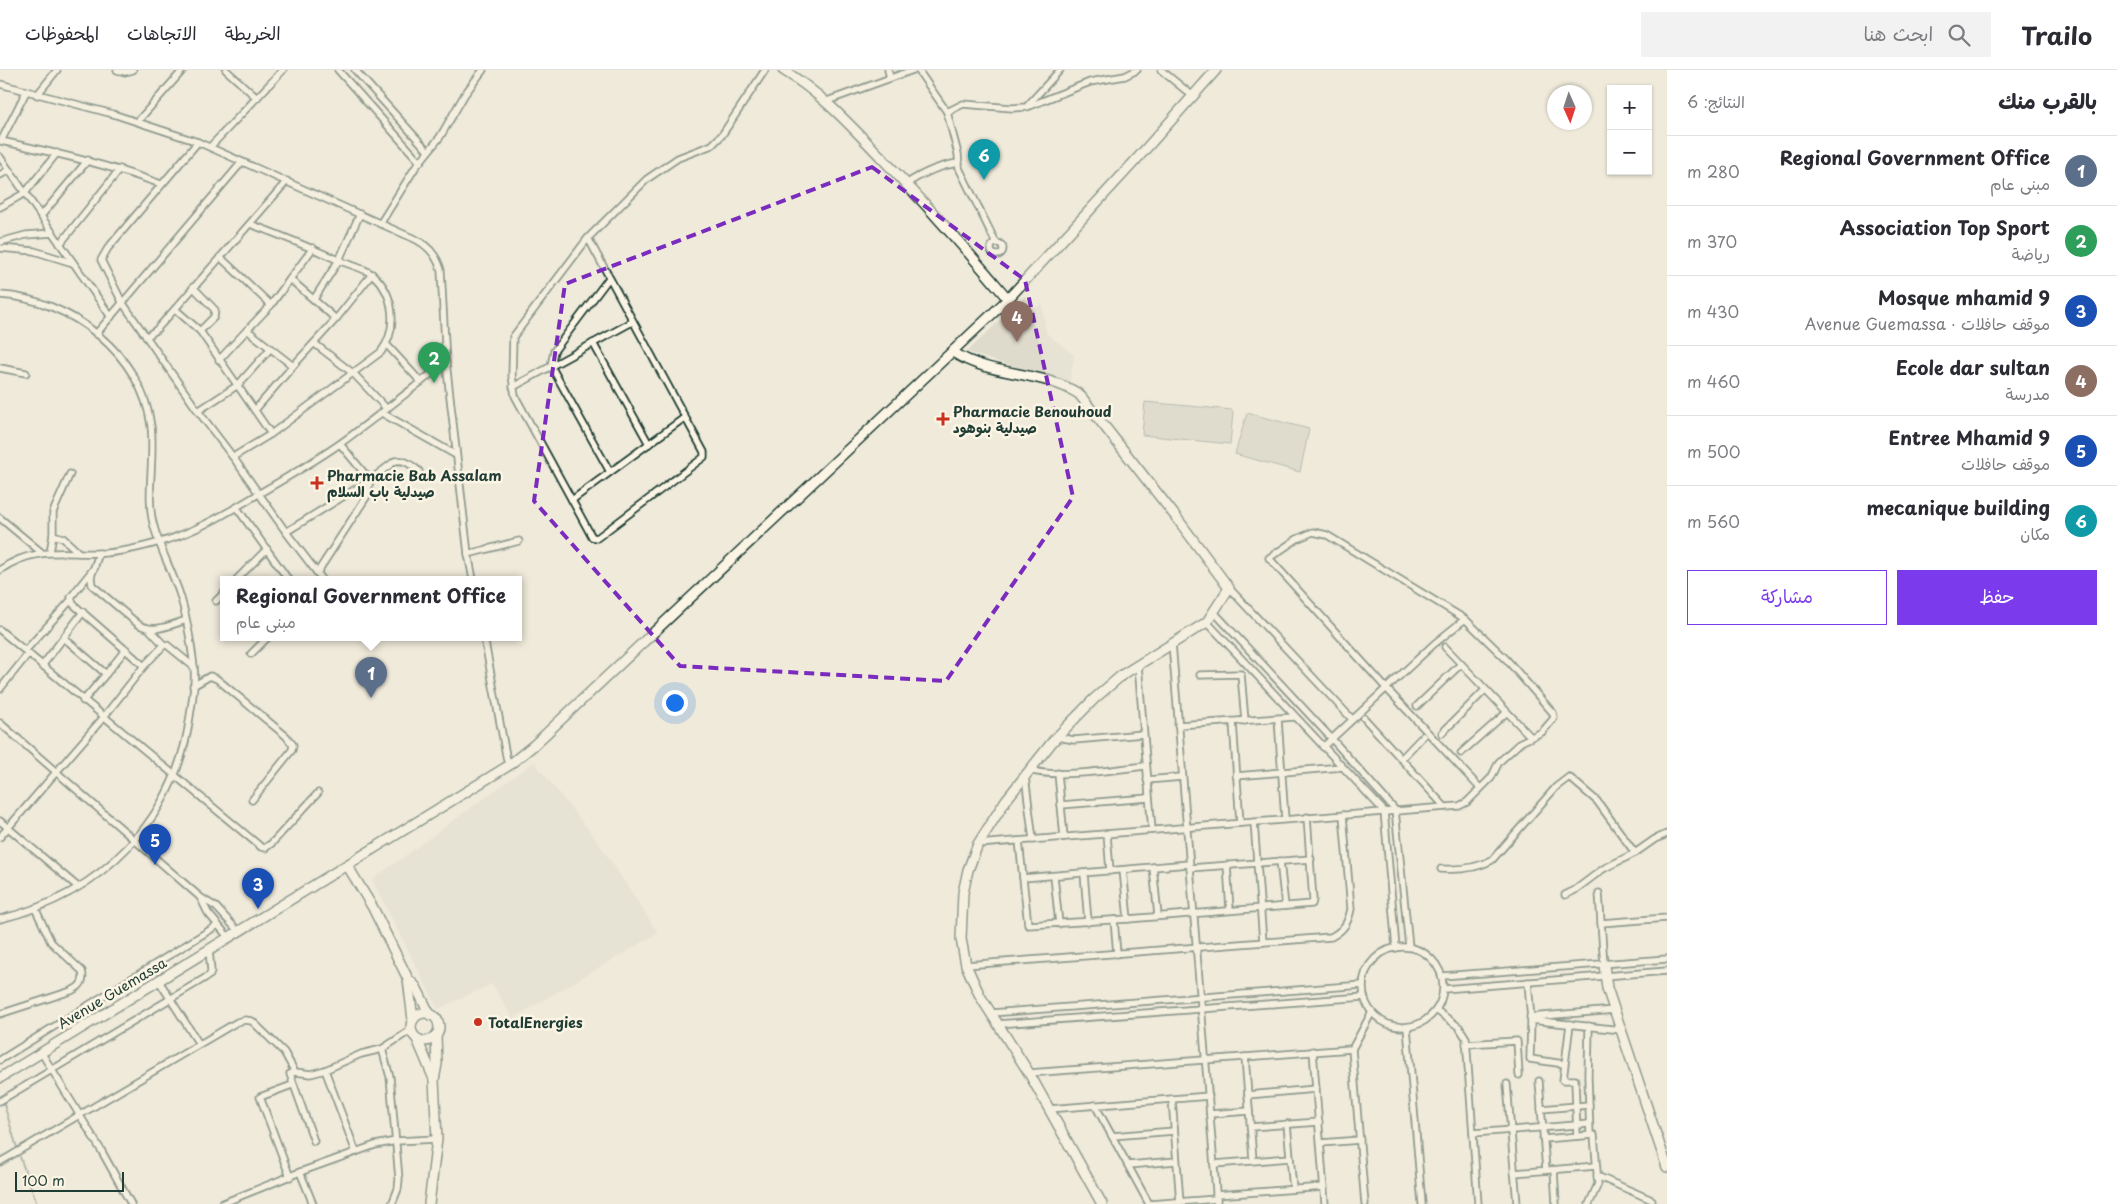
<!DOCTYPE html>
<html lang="ar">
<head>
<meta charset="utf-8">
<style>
  :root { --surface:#fff; --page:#f2f2f3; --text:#2b2b33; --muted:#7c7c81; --line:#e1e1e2; --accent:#7c3aed }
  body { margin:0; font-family:"Playpen Sans","Playpen Sans Arabic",sans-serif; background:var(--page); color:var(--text); direction:rtl }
  .controls { position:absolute; right:15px; top:15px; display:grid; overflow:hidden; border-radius:0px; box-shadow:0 1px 4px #0004 }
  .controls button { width:45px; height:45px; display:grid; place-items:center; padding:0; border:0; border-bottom:1px solid var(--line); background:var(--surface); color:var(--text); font:25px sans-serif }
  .compass { position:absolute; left:1547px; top:15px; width:45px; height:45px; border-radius:50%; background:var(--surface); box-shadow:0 1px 4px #0004; rotate:177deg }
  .scale { position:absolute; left:15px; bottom:12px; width:109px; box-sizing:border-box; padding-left:5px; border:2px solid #1f3d34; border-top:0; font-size:14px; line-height:18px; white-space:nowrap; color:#1f3d34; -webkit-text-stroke:4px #fcf5e5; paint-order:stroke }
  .you { position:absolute; left:674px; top:632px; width:18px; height:18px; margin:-12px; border:4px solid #fff; border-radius:50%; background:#1a73e8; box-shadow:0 0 0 8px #1a73e833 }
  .badge { display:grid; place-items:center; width:32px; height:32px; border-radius:50%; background:var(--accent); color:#fff; font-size:16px; font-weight:700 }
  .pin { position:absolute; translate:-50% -41px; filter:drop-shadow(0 1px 2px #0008) }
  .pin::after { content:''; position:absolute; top:26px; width:18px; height:15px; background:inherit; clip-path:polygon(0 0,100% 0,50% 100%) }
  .popup { position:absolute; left:220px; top:506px; width:302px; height:65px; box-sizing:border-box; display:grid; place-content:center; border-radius:0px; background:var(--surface); filter:drop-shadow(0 1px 4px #0005); font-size:16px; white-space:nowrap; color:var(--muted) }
  .popup b { font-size:19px; color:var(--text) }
  .popup::after { content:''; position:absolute; left:50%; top:100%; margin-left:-10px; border:10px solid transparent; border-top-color:var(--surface) }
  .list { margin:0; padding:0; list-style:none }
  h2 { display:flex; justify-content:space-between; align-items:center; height:65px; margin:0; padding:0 20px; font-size:21px }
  h2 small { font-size:16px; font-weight:400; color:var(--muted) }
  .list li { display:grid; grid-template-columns:32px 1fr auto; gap:15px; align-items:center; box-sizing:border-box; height:70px; padding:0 20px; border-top:1px solid var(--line) }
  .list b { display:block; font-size:19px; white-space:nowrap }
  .list p { margin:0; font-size:16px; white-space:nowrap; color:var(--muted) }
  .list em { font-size:16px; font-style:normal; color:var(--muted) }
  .actions { display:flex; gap:10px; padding:15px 20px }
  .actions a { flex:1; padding:11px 0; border:1px solid var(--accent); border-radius:0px; text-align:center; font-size:18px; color:var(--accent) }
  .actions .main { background:var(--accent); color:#fff }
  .icon { flex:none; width:28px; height:28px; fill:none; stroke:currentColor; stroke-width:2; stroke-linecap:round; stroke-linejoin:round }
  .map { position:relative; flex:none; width:1667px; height:1134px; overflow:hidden; direction:ltr }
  header { display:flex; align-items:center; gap:30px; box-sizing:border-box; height:70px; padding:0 25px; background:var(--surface); border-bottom:1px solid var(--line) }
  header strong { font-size:24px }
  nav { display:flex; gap:28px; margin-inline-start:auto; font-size:18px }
  .search { width:350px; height:45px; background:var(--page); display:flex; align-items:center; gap:12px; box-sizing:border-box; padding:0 18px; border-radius:0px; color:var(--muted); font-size:19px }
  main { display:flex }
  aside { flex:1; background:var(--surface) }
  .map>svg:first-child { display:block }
</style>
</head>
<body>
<header>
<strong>Trailo</strong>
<div class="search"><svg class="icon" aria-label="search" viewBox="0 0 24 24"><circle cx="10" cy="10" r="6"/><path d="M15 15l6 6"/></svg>ابحث هنا</div>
<nav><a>الخريطة</a><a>الاتجاهات</a><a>المحفوظات</a></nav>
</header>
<main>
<aside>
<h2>بالقرب منك<small>النتائج: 6</small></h2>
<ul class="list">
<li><span class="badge" style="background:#5c6f8a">1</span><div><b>Regional Government Office</b><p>مبنى عام</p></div><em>280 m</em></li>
<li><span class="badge" style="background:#2e9e5b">2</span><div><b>Association Top Sport</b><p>رياضة</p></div><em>370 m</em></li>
<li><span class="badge" style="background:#1a4fb4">3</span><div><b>Mosque mhamid 9</b><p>موقف حافلات · Avenue Guemassa</p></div><em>430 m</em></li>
<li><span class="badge" style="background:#8d6e63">4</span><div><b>Ecole dar sultan</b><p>مدرسة</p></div><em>460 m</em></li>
<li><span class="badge" style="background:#1a4fb4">5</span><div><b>Entree Mhamid 9</b><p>موقف حافلات</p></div><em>500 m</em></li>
<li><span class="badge" style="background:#0f9aa8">6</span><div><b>mecanique building</b><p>مكان</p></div><em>560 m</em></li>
</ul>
<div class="actions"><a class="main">حفظ</a><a>مشاركة</a></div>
</aside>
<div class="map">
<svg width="1667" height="1134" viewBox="0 0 1667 1134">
  <rect width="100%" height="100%" fill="#efeada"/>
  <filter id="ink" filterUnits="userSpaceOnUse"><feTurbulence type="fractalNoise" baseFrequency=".02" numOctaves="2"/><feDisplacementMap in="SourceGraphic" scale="10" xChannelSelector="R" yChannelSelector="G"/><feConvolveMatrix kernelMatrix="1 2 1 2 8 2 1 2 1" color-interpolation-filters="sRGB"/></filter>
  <g filter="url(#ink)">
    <!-- built -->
    <g fill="#dedbcc">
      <polygon points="1025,226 1032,239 1042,234 1046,263 1074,285 1069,314 967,282"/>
      <polygon points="534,692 599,773 658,863 513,948 492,914 438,939 372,810"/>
    </g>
    <!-- green -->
    <g fill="#cccdbf" stroke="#76857a">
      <polygon points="1145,332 1232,340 1233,342 1230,374 1142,365"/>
      <polygon points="1247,343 1309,359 1300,402 1235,384"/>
    </g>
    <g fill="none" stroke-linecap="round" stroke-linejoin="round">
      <!-- stream -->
      <g stroke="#6c7d71" stroke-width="2">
        <polyline points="3,1031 17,1078"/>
        <polyline points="20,1087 37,1134"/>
      </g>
      <defs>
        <g id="street">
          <polyline points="117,0 125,2 133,0"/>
          <polyline points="226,0 257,28"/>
          <polyline points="338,0 420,92"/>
          <polyline points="355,0 428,81"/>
          <polyline points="888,0 890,8"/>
          <polyline points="918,0 947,42 958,84 959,98 996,173"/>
          <polyline points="1161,0 1194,27"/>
          <path d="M0,14L113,44L198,72L417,170C430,177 437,186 441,200L446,292L468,484L473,509"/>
          <path d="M26,22L1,71C56,83 109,95 161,114"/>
          <polyline points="37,25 57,0"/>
          <polyline points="827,31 913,0"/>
          <polyline points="1028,35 1060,0"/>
          <polyline points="947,42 963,34 1012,38 1027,37 1090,12 1125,6 1137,0"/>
          <polyline points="138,51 183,0"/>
          <polyline points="210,77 283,0"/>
          <polyline points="0,87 111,247"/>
          <polyline points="0,105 9,100"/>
          <path d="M906,114C921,104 941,95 959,93"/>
          <polyline points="0,137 25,123 57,83"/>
          <polyline points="41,146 88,90"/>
          <path d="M250,154C280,165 309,177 338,190C349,195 365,198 373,205C395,224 398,259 381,282L271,364L233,387L286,462L322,509"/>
          <polyline points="380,154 415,98 440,67 465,24 483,0"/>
          <polyline points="588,168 704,382 704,387 597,468 592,467 515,326 512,306 513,267 588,168 647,109 678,88 712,75 722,65 765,0"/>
          <polyline points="0,172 26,165 53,163"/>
          <circle cx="997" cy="179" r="6"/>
          <polyline points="60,174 120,99"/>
          <polyline points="0,178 34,181 73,193"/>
          <polyline points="220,187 271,235"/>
          <polyline points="609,208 554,281 551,296 610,402"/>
          <polygon points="290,209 336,249 293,296 247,260 271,235"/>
          <polyline points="290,209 313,178"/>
          <polyline points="193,217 215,240 214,247 200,261 271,364"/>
          <path d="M0,225C70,229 142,284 151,356C155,387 146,425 153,453C159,477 171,499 179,522C187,546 191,573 194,597C196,613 192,631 190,646C176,750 101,825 0,849"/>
          <polyline points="314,229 339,190 360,144"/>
          <polyline points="175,239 200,261"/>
          <polyline points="336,249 372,204"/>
          <polyline points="96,264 242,92"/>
          <polyline points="146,267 156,260 175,239 287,111"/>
          <polyline points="593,273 649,374"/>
          <polyline points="315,274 354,304 387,339"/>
          <polyline points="387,275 421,312"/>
          <polyline points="219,290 247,260"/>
          <polyline points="0,298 26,303"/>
          <polyline points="513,317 632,252"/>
          <polyline points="255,340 293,296"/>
          <polyline points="198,341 122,232 101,190 108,178 198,72"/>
          <polyline points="382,343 456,385"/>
          <polyline points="233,387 198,341 238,315 270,279"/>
          <polyline points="572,430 684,348"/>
          <polyline points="237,438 288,509"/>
          <polyline points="0,448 41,482"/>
          <polyline points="286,462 370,410 340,374"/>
          <polyline points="53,465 63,468 79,483"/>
          <polyline points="50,482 53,465 53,442 70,404"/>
          <path d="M99,483L91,507L92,515L138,554C153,564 171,555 186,550"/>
          <polyline points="468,484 519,471"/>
          <polyline points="95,497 71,527 73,534 144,596 164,575 167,575 194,597"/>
          <path d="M0,500C34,475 67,485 106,483C129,481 151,475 173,468C204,457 232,440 260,423C288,407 315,391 341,373C377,347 412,319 446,292"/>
          <path d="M317,503L367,426L370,410L395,391C405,389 411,395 419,401"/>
          <polyline points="237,509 267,479"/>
          <polyline points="1229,518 1352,649"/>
          <polyline points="216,531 224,523"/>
          <polyline points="1214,542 1332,669 1395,740 1409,877"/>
          <polyline points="1207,552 1384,741 1396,878"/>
          <polyline points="149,559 164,575"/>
          <polyline points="0,560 261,777 265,778 272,773 318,723"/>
          <polyline points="484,567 508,696"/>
          <polyline points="64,568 106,604 126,579"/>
          <polyline points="1172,573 1217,1134"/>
          <polyline points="1445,577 1530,666"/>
          <polyline points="25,581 71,530"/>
          <polyline points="251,584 268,567"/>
          <polyline points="1138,595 1152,760"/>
          <polyline points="42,596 83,542"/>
          <polyline points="1200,605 1241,604 1245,651"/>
          <polyline points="193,616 210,606 217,609 286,666 293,675 292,680 252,730"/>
          <polyline points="0,619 28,584"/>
          <polyline points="83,631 106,604"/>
          <polyline points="1417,636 1461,594"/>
          <polyline points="1364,648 1445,737"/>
          <polyline points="1278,649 1285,749"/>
          <polyline points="1233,652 1240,753"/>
          <polyline points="0,653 200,827 216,837 239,862"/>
          <polyline points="1178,655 1295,647"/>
          <polyline points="1442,663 1485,620"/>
          <polyline points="1057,667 1074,670 1143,664"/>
          <polyline points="1323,677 1434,574 1465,549"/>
          <polyline points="1461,683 1506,643"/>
          <polyline points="1402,688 1423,666"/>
          <path d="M1029,700C1056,709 1116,699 1146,696"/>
          <polyline points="1058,703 1064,767"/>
          <polyline points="1025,706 1033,770"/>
          <polyline points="1236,706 1342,697"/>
          <polyline points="1147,710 1182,707"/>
          <polyline points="1061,735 1148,728"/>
          <polyline points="0,751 78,817"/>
          <polyline points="1254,752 1263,872"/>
          <polyline points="1107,764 1110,801"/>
          <polyline points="0,767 103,648 144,596"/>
          <polyline points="1019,771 1028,855 1128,849 1312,834 1313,830 1307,747"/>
          <polyline points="978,774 1459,736 1467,732 1491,708 1499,692 1521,672 1542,662 1554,648 1553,643 1507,590 1465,549 1327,465 1313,462 1297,469 1269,488 1386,618 1480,718"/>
          <polyline points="1280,791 1285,836"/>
          <polyline points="1227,795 1230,840"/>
          <polyline points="1153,797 1158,846"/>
          <polyline points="1190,798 1311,789"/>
          <path d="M1441,799C1458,800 1476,799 1492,790L1556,717L1569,707L1597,731L1635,783"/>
          <polyline points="1123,800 1128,849"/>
          <polyline points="1084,803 1088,852"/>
          <polyline points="1054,806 1059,854"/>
          <polyline points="1023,808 1189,794"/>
          <polyline points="1599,823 1604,895"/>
          <polyline points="1565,825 1575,820 1603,799 1635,783 1655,769 1667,764"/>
          <polyline points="200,827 208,843 229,868"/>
          <polyline points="1114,850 1117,884"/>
          <polyline points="1601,853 1667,848"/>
          <circle cx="1403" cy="917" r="40"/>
          <path d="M966,895L1331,867C1344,860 1348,853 1351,839L1343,745"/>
          <polyline points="1442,906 1667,889"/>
          <polyline points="159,911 199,974"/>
          <polyline points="1528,912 1531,950 1530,989 1564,994"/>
          <polyline points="1444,919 1667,901"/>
          <polyline points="1436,940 1459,957 1466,968 1478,1134"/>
          <polyline points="991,943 1363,915"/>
          <path d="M0,944L71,921C80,917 85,912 82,901L51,872L35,838"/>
          <polyline points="1530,947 1615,940"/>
          <polyline points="1531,950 1621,960"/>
          <polyline points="998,954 1364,927"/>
          <polyline points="1570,954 1563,1010 1575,1010 1577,1066"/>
          <polyline points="1589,956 1588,1007 1590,1065"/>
          <polyline points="1407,957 1422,1134"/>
          <polyline points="1466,974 1517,971 1519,1005"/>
          <polyline points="382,979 390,1007 399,1109 398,1119 392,1134"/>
          <polyline points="1313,981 1325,1134"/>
          <polyline points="41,982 101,1080 131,1134"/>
          <polyline points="1245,987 1253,1090"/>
          <polyline points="0,990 218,855"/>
          <polyline points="325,1000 356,1082"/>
          <polyline points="295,1002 290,1004 314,1071"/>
          <polyline points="1029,1003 1352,979"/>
          <polyline points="1539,1011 1546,1100"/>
          <polyline points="1507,1014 1517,1134"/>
          <polyline points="1248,1025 1316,1019"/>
          <polyline points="1172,1029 1180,1132"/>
          <polyline points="0,1031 210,905 211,901 209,880"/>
          <polyline points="1095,1035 1149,1134 1217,1129"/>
          <polyline points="1049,1039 1209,1026"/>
          <polyline points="1541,1039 1589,1035"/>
          <polyline points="1210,1044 1249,1041"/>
          <polyline points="1287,1054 1293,1119"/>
          <polyline points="1251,1057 1319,1052"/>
          <polyline points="1473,1063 1589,1054"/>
          <polyline points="1112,1066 1174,1061"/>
          <polyline points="1543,1069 1594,1065 1598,1114 1589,1134"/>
          <polyline points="1321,1073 1360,1070"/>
          <polyline points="0,1092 237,952 245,950 252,951 284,982 295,1002 311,1004 325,1000 361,984 382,979 411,960"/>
          <polyline points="1214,1094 1290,1088"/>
          <polyline points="1128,1095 1176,1091"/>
          <polyline points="1554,1100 1556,1134"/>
          <polyline points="300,1102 313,1134"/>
          <polyline points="1514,1103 1596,1096"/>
          <polyline points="1597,1106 1652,1130"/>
          <polyline points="290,1107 260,1027 292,1015"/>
          <polyline points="1216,1125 1324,1117"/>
          <polyline points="221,1134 300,1102 375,1075 396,1071 437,1069"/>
          <polyline points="1365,1134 1352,979 1372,942"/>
        </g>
        <g id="secondary">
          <path d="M783,0C822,24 848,53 880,86C924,132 967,180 1008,229"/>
          <path d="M953,282C990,307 1041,300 1079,324L1176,447L1229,518L1207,552L1122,605L1094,629L1053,671L1006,730L978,774L968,800L963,823L961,869L966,895L980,926L1029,1003L1102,1134"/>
          <polyline points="1604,895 1607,918 1667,1097"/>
          <polyline points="0,1008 508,696 534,675 1008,229 1135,91 1216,0"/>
        </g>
        <g id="primary">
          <polyline points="347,795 373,838 408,909 416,917 430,945"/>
          <polyline points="408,909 413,950"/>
          <circle cx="425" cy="957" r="14"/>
          <polyline points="417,969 434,1009"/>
          <polyline points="429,1134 437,1069 434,1010 437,994 436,965"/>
        </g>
      </defs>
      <!-- street casing -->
      <use href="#street" stroke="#1f3d34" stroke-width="9"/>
      <!-- secondary casing -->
      <use href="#secondary" stroke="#1f3d34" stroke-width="12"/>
      <!-- primary casing -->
      <use href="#primary" stroke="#1f3d34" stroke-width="12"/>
      <!-- street -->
      <use href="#street" stroke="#fcf5e5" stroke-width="5.5"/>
      <!-- secondary -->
      <use href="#secondary" stroke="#fcf5e5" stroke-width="9"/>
      <!-- primary -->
      <use href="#primary" stroke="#fcf5e5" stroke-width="9"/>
    </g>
  </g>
  <!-- marked area -->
  <path d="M0 0H1667V1134H0ZM872,97L1025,210L1073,427L946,611L680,596L534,431L565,214Z" fill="#efeada" fill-opacity=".55" fill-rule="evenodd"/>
  <path fill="none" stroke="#7b2cbf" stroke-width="4" stroke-dasharray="10 6" stroke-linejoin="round" d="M872,97L1025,210L1073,427L946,611L680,596L534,431L565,214Z"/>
  <!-- markers -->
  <g fill="#c8321e" stroke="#fcf5e5" stroke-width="2">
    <path d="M940.5 341.5h5v5h5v5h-5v5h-5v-5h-5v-5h5z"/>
    <path d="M314.5 405.5h5v5h5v5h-5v5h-5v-5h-5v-5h5z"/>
    <circle cx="478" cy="952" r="5"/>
  </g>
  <g text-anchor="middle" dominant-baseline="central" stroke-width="5" stroke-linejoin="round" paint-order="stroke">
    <!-- poi labels -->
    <g font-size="14" font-weight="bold" fill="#1f3d34" stroke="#fcf5e5" text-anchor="start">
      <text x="953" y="341">Pharmacie Benouhoud<tspan x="953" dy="16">صيدلية بنوهود</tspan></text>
      <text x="327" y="405">Pharmacie Bab Assalam<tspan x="327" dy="16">صيدلية باب السلام</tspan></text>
      <text x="488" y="952">TotalEnergies</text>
    </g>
    <!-- street labels -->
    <g font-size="14" fill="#1f3d34" stroke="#fcf5e5">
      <text transform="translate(112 923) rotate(-31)">Avenue Guemassa</text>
    </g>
  </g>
</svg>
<div class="controls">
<button>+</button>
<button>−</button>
</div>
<svg class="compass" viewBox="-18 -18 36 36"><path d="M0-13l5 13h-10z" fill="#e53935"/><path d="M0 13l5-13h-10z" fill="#7c7c81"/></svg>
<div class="scale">100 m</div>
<div class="you"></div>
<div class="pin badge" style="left:371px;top:628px;background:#5c6f8a">1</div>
<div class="popup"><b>Regional Government Office</b>مبنى عام</div>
<div class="pin badge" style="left:434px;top:313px;background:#2e9e5b">2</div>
<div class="pin badge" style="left:258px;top:839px;background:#1a4fb4">3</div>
<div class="pin badge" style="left:1017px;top:272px;background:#8d6e63">4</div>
<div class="pin badge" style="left:155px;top:795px;background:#1a4fb4">5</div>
<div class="pin badge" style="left:984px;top:110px;background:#0f9aa8">6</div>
</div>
</main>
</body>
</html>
